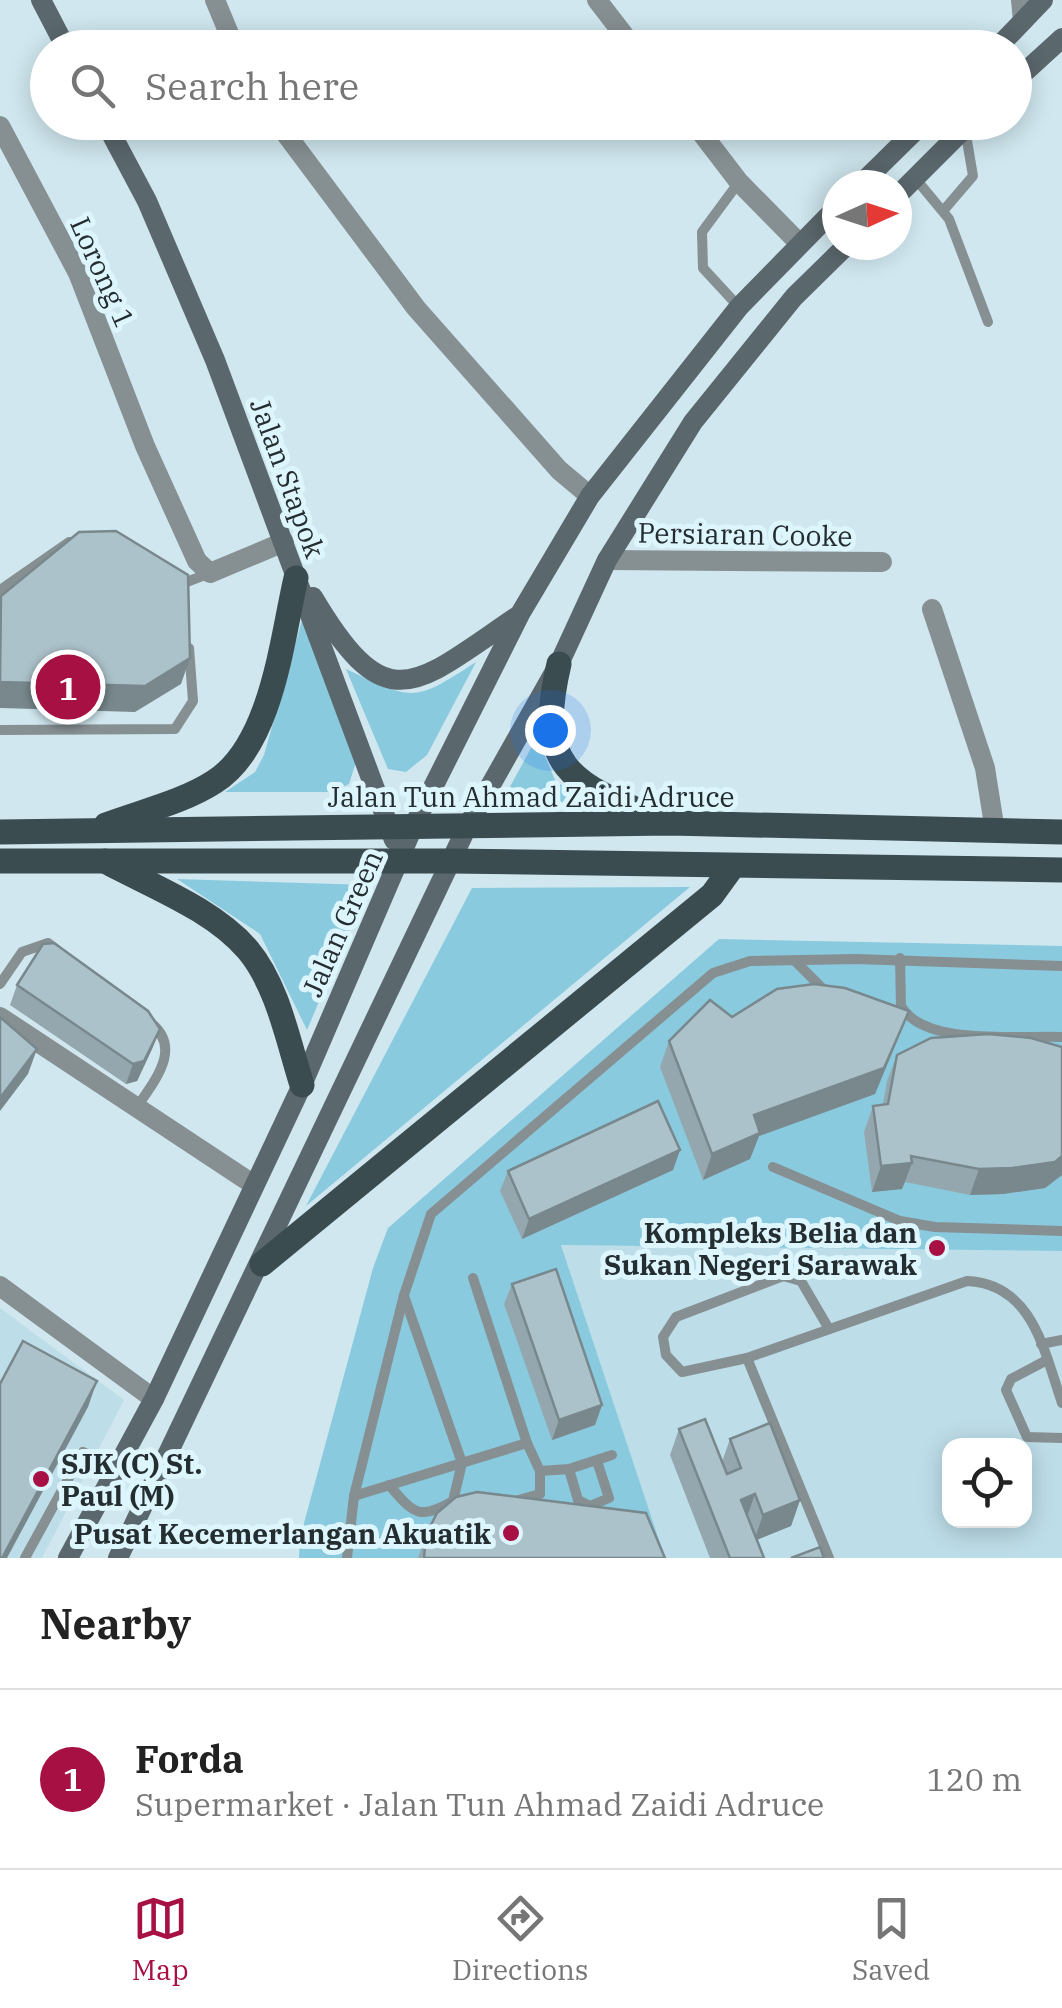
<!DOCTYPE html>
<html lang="en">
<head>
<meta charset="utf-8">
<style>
  :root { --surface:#fff; --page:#f6f6f6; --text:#222; --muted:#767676; --line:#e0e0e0; --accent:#a71042 }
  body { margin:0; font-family:"IBM Plex Serif",serif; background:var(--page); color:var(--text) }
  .controls { position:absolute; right:30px; bottom:30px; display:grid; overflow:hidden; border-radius:20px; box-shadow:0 5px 25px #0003 }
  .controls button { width:90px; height:90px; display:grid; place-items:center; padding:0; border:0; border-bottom:2px solid var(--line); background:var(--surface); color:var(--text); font:50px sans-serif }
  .compass { position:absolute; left:822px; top:170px; width:90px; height:90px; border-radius:50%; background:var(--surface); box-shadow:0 5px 25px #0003; rotate:87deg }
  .you { position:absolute; left:550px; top:730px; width:35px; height:35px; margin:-25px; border:8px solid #fff; border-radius:50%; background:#1a73e8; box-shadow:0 0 0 15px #1a73e833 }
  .badge { display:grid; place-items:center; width:65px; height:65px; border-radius:50%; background:var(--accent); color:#fff; font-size:32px; font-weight:700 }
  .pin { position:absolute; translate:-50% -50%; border:5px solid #fff; box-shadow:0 2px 10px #0006 }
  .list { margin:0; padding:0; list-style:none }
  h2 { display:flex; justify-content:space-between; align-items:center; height:130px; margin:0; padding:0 40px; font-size:42px }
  h2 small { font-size:32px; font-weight:400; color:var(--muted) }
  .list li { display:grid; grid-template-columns:65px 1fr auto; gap:30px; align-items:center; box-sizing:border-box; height:180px; padding:0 40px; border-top:2px solid var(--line) }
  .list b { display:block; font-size:38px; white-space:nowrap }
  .list p { margin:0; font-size:32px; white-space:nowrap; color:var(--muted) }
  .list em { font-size:32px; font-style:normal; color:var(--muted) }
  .icon { flex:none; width:55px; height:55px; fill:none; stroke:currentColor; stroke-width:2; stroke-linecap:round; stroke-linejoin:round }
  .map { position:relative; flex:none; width:1062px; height:1558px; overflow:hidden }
  .search { position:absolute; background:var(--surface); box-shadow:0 5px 25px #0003; left:30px; right:30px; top:30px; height:110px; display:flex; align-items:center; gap:25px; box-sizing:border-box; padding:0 35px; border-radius:55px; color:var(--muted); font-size:38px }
  .sheet { height:310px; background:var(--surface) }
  nav { display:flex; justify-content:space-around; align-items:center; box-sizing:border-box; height:140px; border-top:2px solid var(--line); background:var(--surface); font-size:28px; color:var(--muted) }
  nav a { display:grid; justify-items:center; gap:5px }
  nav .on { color:var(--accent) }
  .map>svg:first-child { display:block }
</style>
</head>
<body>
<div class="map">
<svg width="1062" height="1558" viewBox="0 0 1062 1558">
  <rect width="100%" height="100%" fill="#d0e7ef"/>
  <!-- built -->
  <g fill="#bddde8" fill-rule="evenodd">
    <path d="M561,1245L1062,1251V1558H665ZM950,1446H1024V1520H950Z"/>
    <polygon points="0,1308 124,1400 42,1558 0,1558"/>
  </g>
  <!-- green -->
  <g fill="#89cadf">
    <polygon points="304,613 356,762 349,784 333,792 225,792 255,772 264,755"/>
    <path d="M476,662L427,755L406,772L388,769L346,669C414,701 413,703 476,662Z"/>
    <polygon points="537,737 555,780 589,806 504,798"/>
    <polygon points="177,879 368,885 307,1030 260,934"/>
    <polygon points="690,887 306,1206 472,888"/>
    <polygon points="719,939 1062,946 1062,1251 561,1245 665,1558 299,1558 300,1538 373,1268 388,1228"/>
  </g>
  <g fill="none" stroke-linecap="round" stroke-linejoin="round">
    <!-- service -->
    <g stroke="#868f92" stroke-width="10">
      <polyline points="915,178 949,219 988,322"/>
      <polyline points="739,182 702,232 703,268 739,307"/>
      <polyline points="943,211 973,176 965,129"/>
      <polyline points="184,583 210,573"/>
      <polyline points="0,590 69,542"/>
      <polyline points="0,730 175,729 193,701 189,648"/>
      <path d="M900,958L901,1006C924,1047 1019,1035 1062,1037"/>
      <polyline points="794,960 827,993"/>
      <polyline points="0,984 22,952 48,943 58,951"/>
      <path d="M137,1107C155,1080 183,1048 150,1022"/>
      <polyline points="773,1167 900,1221 935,1227 1062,1231"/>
      <polyline points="1041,1344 1062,1340"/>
      <polyline points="747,1358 682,1372 666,1355 663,1337 676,1317 783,1276 801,1281 829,1329"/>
      <polyline points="1047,1360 1011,1379 1006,1390 1027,1437 1062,1438"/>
      <polyline points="527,1443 540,1471 569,1469 612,1455"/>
      <polyline points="569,1469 578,1500 590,1506 609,1498 597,1461"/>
      <path d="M389,1485C413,1513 419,1521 453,1501L462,1463L404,1296"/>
      <polyline points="354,1496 527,1443 473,1278"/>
      <polyline points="515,1501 540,1494 540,1471"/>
      <polyline points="25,1558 83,1452 116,1467"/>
      <polyline points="347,1558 354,1496 404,1295 431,1214 713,973 750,961 856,959 1062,966"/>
      <path d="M829,1558L747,1358L967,1281C1033,1284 1044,1351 1062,1403"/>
    </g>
    <!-- minor -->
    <g stroke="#868f92" stroke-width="20">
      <polyline points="215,0 235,48"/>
      <polyline points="597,0 634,48"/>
      <polyline points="1021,0 1023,21"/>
      <polyline points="277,122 416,308 559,470 590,496"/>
      <polyline points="693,122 739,182 799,243"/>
      <polyline points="0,126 78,273 145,446 197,561 210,573 284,542"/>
      <polyline points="607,560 882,562"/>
      <polyline points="932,609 985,768 995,831"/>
      <polyline points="0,1017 254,1185"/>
      <polyline points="0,1286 154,1399"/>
    </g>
    <!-- secondary -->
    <g stroke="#5a676c" stroke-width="20">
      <polyline points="41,0 66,48"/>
      <polyline points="997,48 1043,0"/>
      <polyline points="1014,82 1062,38"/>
      <polyline points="105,122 147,201 215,360 394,840"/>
      <polyline points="860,185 924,122"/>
      <polyline points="897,196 971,122"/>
      <path d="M313,597C387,722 414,686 516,617"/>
      <polyline points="68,1558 154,1399 302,1085 413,827 520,614 590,496 739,307 837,207"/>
      <polyline points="118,1558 467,827 559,664 607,560 693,422 794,297 847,245"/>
    </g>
    <!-- primary -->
    <g stroke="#3b4c51" stroke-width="25">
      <path d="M559,664C535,765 569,784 658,818"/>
      <path d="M106,825C140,812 183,802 214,782C272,746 282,638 296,578"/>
      <polyline points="0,832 670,823 1062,832"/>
      <polyline points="0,861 451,861 1062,870"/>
      <path d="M105,861C151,886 213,909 248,950C278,986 288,1041 302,1085"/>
      <polyline points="262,1264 712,895 733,866"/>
    </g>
  </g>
  <!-- wall -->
  <g fill="#94a7ae">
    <polygon points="17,985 160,1029 152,1049 137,1081 126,1084 10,1005"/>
    <polygon points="732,1017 899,1037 875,1094 759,1136 750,1159 703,1180 660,1067 669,1041"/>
    <polygon points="1062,1047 1062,1175 1045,1188 1003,1194 970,1195 905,1182 902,1189 872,1192 864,1132 873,1106 883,1104 887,1081 897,1055"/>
    <polygon points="680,1150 673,1170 522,1239 500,1191 508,1171"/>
    <polygon points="512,1284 602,1405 595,1425 552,1440 504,1304"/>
    <polygon points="679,1429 722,1462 730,1439 800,1500 791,1526 756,1540 764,1558 710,1558 670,1455"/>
    <polygon points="426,1535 665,1558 418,1558"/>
  </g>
  <!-- shaded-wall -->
  <g fill="#78888d">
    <polygon points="190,658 181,684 135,712 0,708 0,682"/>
    <polygon points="909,1011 875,1094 759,1136 750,1159 703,1180 712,1154 754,1115"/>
    <polygon points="160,1029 152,1049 137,1081 126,1084 133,1064"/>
    <polygon points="37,1049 28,1074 0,1111 0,1098"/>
    <polygon points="680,1150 673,1170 522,1239 529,1219"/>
    <polygon points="1062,1156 1062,1175 1045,1188 1003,1194 970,1195 979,1169"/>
    <polygon points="912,1163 902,1189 872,1192 881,1166"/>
    <polygon points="97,1381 88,1407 7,1558 2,1558"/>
    <polygon points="602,1405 595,1425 552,1440 559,1420"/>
    <polygon points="755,1494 746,1520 741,1500"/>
    <polygon points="800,1500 791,1526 754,1541 763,1515"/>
  </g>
  <!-- building -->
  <g fill="#acc2ca" stroke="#78888d" stroke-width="2.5">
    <polygon points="116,531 188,575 190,658 145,686 0,682 1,596 79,532"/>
    <polygon points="54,943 148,1011 160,1029 144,1061 133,1064 17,985 43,944"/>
    <polygon points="814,984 845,988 909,1011 884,1068 754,1115 760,1133 712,1154 669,1041 710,1000 732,1017 777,989"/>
    <polygon points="0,1017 37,1049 0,1098"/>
    <polygon points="988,1034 1031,1038 1062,1047 1062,1156 1055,1162 1012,1168 979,1169 911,1156 912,1163 881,1166 873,1106 888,1104 897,1055 931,1038"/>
    <polygon points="658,1101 680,1150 529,1219 508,1171"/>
    <polygon points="556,1269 602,1405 559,1420 512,1284"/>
    <polygon points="23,1341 97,1381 2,1558 0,1558 0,1384"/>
    <polygon points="705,1419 727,1474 741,1468 730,1439 770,1423 800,1500 763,1515 755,1494 741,1500 764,1558 730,1558 679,1429"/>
    <polygon points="477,1492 646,1513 665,1558 424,1558 426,1535 437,1513 456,1497"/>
    <polygon points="820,1547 824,1558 791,1558"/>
  </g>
  <!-- markers -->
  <g fill="#a71042" stroke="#ddf5fd" stroke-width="4">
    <circle cx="937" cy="1248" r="10"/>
    <circle cx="41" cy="1479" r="10"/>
    <circle cx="511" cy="1533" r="10"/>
  </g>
  <g text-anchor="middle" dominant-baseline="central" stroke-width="10" stroke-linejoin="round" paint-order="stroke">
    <!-- street labels -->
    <g font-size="28" fill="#242d30" stroke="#ddf5fd">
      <text transform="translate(103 272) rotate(66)">Lorong 1</text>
      <text transform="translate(288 478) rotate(70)">Jalan Stapok</text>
      <text transform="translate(745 534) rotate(1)">Persiaran Cooke</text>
      <text x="531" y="796">Jalan Tun Ahmad Zaidi Adruce</text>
      <text transform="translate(342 923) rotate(-66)">Jalan Green</text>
    </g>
    <!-- poi labels -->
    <g font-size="28" font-weight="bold" fill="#242d30" stroke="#ddf5fd" text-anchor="end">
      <text x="917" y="1232">Kompleks Belia dan<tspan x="917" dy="32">Sukan Negeri Sarawak</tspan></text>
      <text x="61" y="1463" text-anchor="start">SJK (C) St.<tspan x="61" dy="32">Paul (M)</tspan></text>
      <text x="491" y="1533">Pusat Kecemerlangan Akuatik</text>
    </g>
  </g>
</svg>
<div class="controls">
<button><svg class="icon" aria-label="locate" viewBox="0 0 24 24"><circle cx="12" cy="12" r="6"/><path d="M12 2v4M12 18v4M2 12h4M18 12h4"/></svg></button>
</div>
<svg class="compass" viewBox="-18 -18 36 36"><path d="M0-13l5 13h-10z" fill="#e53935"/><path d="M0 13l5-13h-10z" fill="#767676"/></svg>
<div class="you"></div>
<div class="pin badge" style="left:68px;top:687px">1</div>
<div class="search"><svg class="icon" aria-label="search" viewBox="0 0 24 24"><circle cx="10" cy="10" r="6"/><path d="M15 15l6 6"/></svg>Search here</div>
</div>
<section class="sheet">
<h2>Nearby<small></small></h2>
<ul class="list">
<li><span class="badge">1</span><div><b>Forda</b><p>Supermarket · Jalan Tun Ahmad Zaidi Adruce</p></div><em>120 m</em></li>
</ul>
</section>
<nav>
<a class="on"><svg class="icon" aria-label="map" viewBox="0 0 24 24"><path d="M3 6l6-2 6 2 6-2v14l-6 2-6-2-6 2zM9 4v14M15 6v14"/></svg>Map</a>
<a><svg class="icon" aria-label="directions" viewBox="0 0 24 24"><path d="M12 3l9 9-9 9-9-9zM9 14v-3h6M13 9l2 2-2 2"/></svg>Directions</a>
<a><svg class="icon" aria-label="saved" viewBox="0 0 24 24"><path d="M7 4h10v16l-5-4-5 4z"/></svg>Saved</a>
</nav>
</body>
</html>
